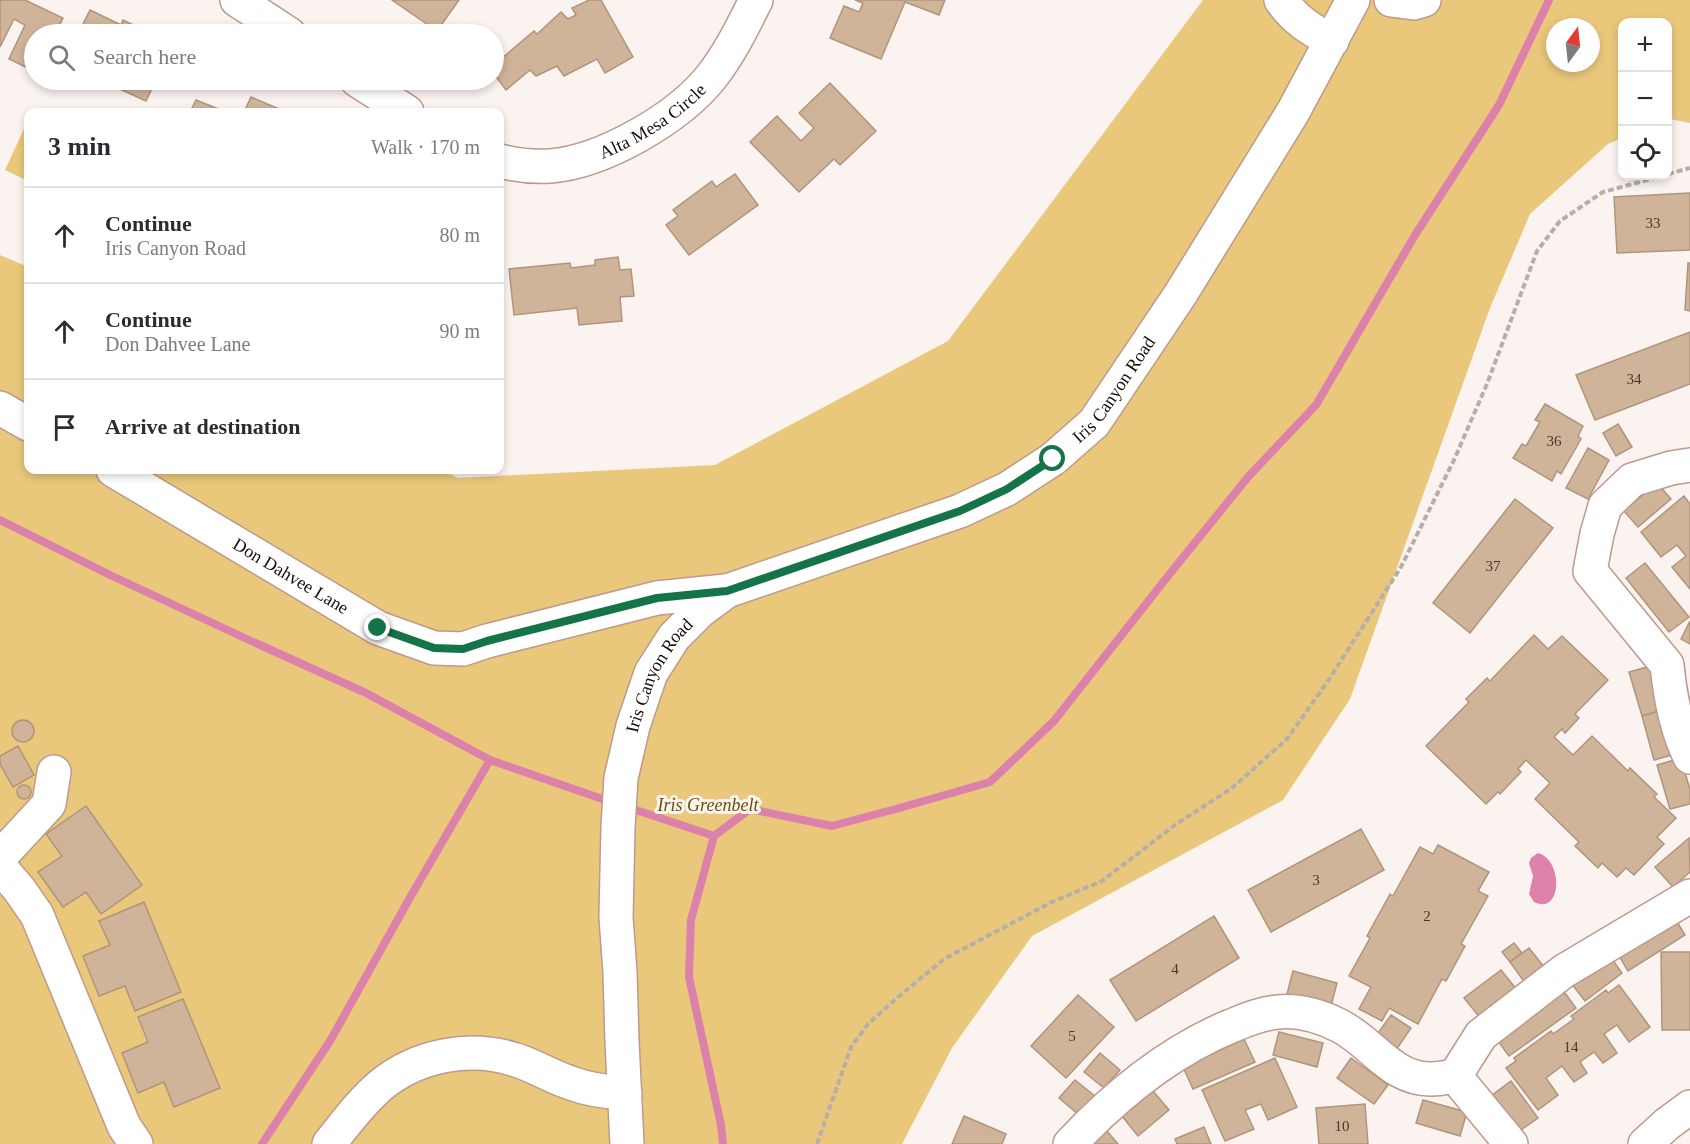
<!DOCTYPE html>
<html lang="en">
<head>
<meta charset="utf-8">
<style>
  :root { --surface:#fff; --page:#f2f2f3; --text:#2b2b33; --muted:#7c7c81; --line:#e1e1e2 }
  body { margin:0; font-family:"Times New Roman",serif; background:var(--page); color:var(--text) }
  .controls { position:absolute; right:18px; top:18px; display:grid; overflow:hidden; border-radius:12px; box-shadow:0 3px 9px #0003 }
  .controls button { width:54px; height:54px; display:grid; place-items:center; padding:0; border:0; border-bottom:2px solid var(--line); background:var(--surface); color:var(--text); font:30px sans-serif }
  .compass { position:absolute; left:1546px; top:18px; width:54px; height:54px; border-radius:50%; background:var(--surface); box-shadow:0 3px 9px #0003; rotate:15deg }
  .stop { position:absolute; width:18px; height:18px; margin:-14px; border:4px solid #147349; border-radius:50%; background:#fff }
  .stop.end { background:#147349; border-color:#fff; box-shadow:0 2px 6px #0008 }
  .list { margin:0; padding:0; list-style:none }
  h2 { display:flex; justify-content:space-between; align-items:center; height:78px; margin:0; padding:0 24px; font-size:26px }
  h2 small { font-size:20px; font-weight:400; color:var(--muted) }
  .list li { display:grid; grid-template-columns:39px 1fr auto; gap:18px; align-items:center; box-sizing:border-box; height:96px; padding:0 24px; border-top:2px solid var(--line) }
  .list b { display:block; font-size:22px; white-space:nowrap }
  .list p { margin:0; font-size:20px; white-space:nowrap; color:var(--muted) }
  .list em { font-size:20px; font-style:normal; color:var(--muted) }
  .icon { flex:none; width:33px; height:33px; fill:none; stroke:currentColor; stroke-width:2; stroke-linecap:round; stroke-linejoin:round }
  .map { position:relative; flex:none; width:1690px; height:1144px; overflow:hidden }
  .search { position:absolute; background:var(--surface); box-shadow:0 3px 9px #0003; left:24px; top:24px; width:480px; height:66px; display:flex; align-items:center; gap:15px; box-sizing:border-box; padding:0 21px; border-radius:33px; color:var(--muted); font-size:22px }
  .panel { position:absolute; background:var(--surface); box-shadow:0 3px 9px #0003; left:24px; top:108px; width:480px; height:366px; border-radius:12px }
  .map>svg:first-child { display:block }
</style>
</head>
<body>
<div class="map">
<svg width="1690" height="1144" viewBox="0 0 1690 1144">
  <rect width="100%" height="100%" fill="#fbf3f0"/>
  <!-- green -->
  <g fill="#e9c87b" fill-rule="evenodd">
    <path d="M1203,0H1690V123L1670,119H1668V22H1622V138L1608,144L1530,214L1490,308L1350,699L1283,800L1032,936L952,1048L902,1144H0V255L28,267V470H441L458,478L715,465L948,341ZM1555,27H1591V63H1555Z"/>
    <polygon points="28,120 28,181 5,170"/>
  </g>
  <!-- water -->
  <path fill="#dc82aa" d="M1538,853C1563,859 1563,916 1534,902L1529,894L1533,876L1529,863L1531,858Z"/>
  <g fill="none" stroke-linecap="round" stroke-linejoin="round">
    <!-- stream -->
    <g stroke="#dc82aa" stroke-width="8">
      <polyline points="0,520 110,575 249,640 366,693 490,760 611,802"/>
      <polyline points="627,807 714,836"/>
      <polyline points="262,1144 330,1041 412,894 490,760"/>
      <polyline points="723,1144 721,1125 689,977 691,920 714,836 750,809 832,826 903,807 990,782 1054,721 1168,576 1248,477 1316,405 1415,235 1499,105 1549,0"/>
    </g>
  </g>
  <!-- building -->
  <g fill="#d0b49a" stroke="#b0947c" stroke-width="1.5">
    <polygon points="0,0 25,0 63,18 55,34 34,34 34,71 9,59 25,25 14,19 0,47"/>
    <polygon points="392,0 459,0 437,31"/>
    <polygon points="589,0 601,0 633,57 605,73 597,59 564,76 557,66 536,76 530,70 506,90 494,74 494,65 534,31 537,34 561,12 568,19 576,15 572,8"/>
    <polygon points="855,0 945,0 939,15 905,2 881,59 830,38 844,6 859,12 863,3"/>
    <polygon points="90,10 121,25 123,20 152,34 78,34"/>
    <polygon points="100,80 156,80 146,101"/>
    <polygon points="830,83 876,131 840,165 834,159 799,192 750,142 777,116 801,141 814,128 799,113"/>
    <polygon points="251,97 279,109 278,112 244,112"/>
    <polygon points="196,100 226,112 190,112"/>
    <polygon points="735,174 758,205 689,255 666,225 678,216 673,210 712,181 716,187"/>
    <polygon points="1690,193 1690,250 1617,253 1614,197"/>
    <polygon points="618,257 620,270 631,269 634,296 620,297 622,321 579,325 577,308 514,315 509,269 570,263 571,268 595,265 595,260"/>
    <polygon points="1688,263 1690,263 1690,311 1685,310"/>
    <polygon points="1690,332 1690,384 1595,420 1576,375"/>
    <polygon points="1545,404 1583,426 1578,436 1581,439 1561,474 1557,471 1552,481 1513,458 1522,444 1526,446 1540,422 1535,420"/>
    <polygon points="1618,424 1632,447 1616,456 1603,433"/>
    <polygon points="1588,448 1609,460 1588,499 1566,488"/>
    <polygon points="1657,483 1671,499 1638,527 1624,511"/>
    <polygon points="1684,496 1690,504 1690,589 1672,567 1686,556 1677,545 1661,557 1641,532"/>
    <polygon points="1515,499 1553,528 1470,633 1433,603"/>
    <polygon points="1645,563 1689,617 1669,632 1626,578"/>
    <polygon points="1690,621 1690,644 1681,639"/>
    <polygon points="1534,635 1548,649 1562,636 1608,680 1575,714 1579,718 1565,733 1562,729 1554,737 1573,755 1592,736 1628,771 1630,768 1657,794 1654,797 1676,818 1657,837 1664,844 1634,875 1626,868 1617,877 1602,863 1598,868 1575,846 1579,842 1535,799 1550,783 1526,760 1518,769 1521,772 1500,794 1498,792 1486,804 1426,746 1469,702 1466,699 1487,678 1490,681"/>
    <polygon points="1654,665 1666,709 1642,716 1629,672"/>
    <polygon points="1666,709 1679,753 1654,760 1642,716"/>
    <circle cx="23" cy="731" r="11"/>
    <polygon points="18,746 34,775 13,787 0,764 0,756"/>
    <polygon points="1681,758 1690,790 1690,804 1670,809 1657,765"/>
    <circle cx="24" cy="792" r="7"/>
    <polygon points="86,806 142,885 101,914 86,892 63,907 38,872 62,856 46,834"/>
    <polygon points="1361,829 1384,870 1271,932 1248,890"/>
    <polygon points="1689,838 1690,872 1673,887 1655,867"/>
    <polygon points="1438,845 1489,872 1478,891 1488,896 1461,944 1465,946 1446,981 1442,979 1418,1024 1389,1008 1382,1021 1359,1009 1371,987 1349,976 1370,938 1367,936 1390,894 1393,896 1420,847 1433,854"/>
    <polygon points="144,902 181,992 135,1011 125,986 99,996 83,956 110,945 99,921"/>
    <polygon points="1673,915 1685,935 1628,971 1616,951"/>
    <polygon points="1214,916 1239,958 1136,1021 1110,980"/>
    <polygon points="1514,943 1522,953 1510,962 1502,952"/>
    <polygon points="1529,948 1545,968 1525,983 1510,962"/>
    <polygon points="1661,952 1690,952 1690,1030 1662,1030"/>
    <polygon points="1609,955 1622,973 1585,1001 1571,983"/>
    <polygon points="1501,970 1517,990 1481,1019 1464,998"/>
    <polygon points="1293,971 1337,983 1331,1006 1287,994"/>
    <polygon points="1619,985 1650,1027 1629,1042 1617,1025 1604,1034 1617,1053 1603,1063 1594,1052 1580,1062 1587,1073 1574,1082 1562,1066 1546,1078 1558,1095 1538,1110 1506,1068 1516,1061 1514,1058 1551,1031 1553,1034 1574,1019 1571,1016 1606,990 1608,993"/>
    <polygon points="1562,989 1576,1008 1509,1056 1495,1037"/>
    <polygon points="1078,995 1114,1027 1066,1078 1031,1046"/>
    <polygon points="183,999 220,1088 174,1107 164,1082 138,1093 122,1053 148,1042 138,1017"/>
    <polygon points="1391,1015 1411,1028 1396,1050 1376,1036"/>
    <polygon points="1279,1032 1323,1043 1317,1067 1273,1055"/>
    <polygon points="1244,1039 1255,1062 1193,1089 1183,1067"/>
    <polygon points="1100,1053 1120,1070 1104,1088 1084,1072"/>
    <polygon points="1275,1058 1297,1107 1268,1120 1261,1104 1245,1110 1254,1129 1225,1141 1202,1090"/>
    <polygon points="1351,1058 1388,1085 1374,1104 1337,1078"/>
    <polygon points="1075,1080 1095,1096 1079,1115 1059,1098"/>
    <polygon points="1511,1081 1538,1118 1518,1132 1491,1096"/>
    <polygon points="1153,1091 1169,1110 1138,1136 1122,1116"/>
    <polygon points="1423,1100 1467,1112 1460,1136 1416,1123"/>
    <polygon points="1365,1104 1368,1144 1319,1144 1316,1108"/>
    <polygon points="964,1116 1006,1134 1002,1144 952,1144"/>
    <polygon points="1204,1127 1211,1144 1177,1144 1175,1139"/>
    <polygon points="1106,1130 1118,1144 1090,1144"/>
  </g>
  <g fill="none" stroke-linecap="round" stroke-linejoin="round">
    <defs>
      <g id="minor">
        <polyline points="237,0 289,34"/>
        <path d="M1281,0C1294,19 1311,30 1332,41"/>
        <polyline points="1391,0 1414,3 1424,0"/>
        <polyline points="357,80 407,112"/>
        <path id="s1" d="M500,161C516,165 533,167 550,166C603,162 679,118 712,76C730,53 743,26 756,0"/>
        <polyline points="0,408 28,424"/>
        <path d="M1690,465L1671,468L1632,480L1605,506L1597,534L1590,571L1667,665C1670,696 1676,729 1690,757"/>
        <path id="s2" d="M113,470L378,628L434,648L463,649L487,641L657,598L726,591"/>
        <polyline points="0,857 49,804 54,772"/>
        <polyline points="0,867 19,889 37,915 124,1126 136,1144"/>
        <path d="M329,1144C345,1124 361,1102 381,1085C418,1055 470,1045 516,1060C535,1066 552,1077 571,1083C589,1090 606,1092 625,1093"/>
        <path id="s3" d="M627,1144L622,1041L620,972L616,917L618,827L621,778L633,726L651,673L674,637L700,611L727,591L960,511L1007,489L1053,459L1094,423L1180,295L1293,112L1353,0"/>
        <path d="M1070,1144C1116,1095 1168,1052 1231,1026C1246,1020 1262,1013 1278,1012C1299,1010 1322,1017 1340,1026C1373,1043 1392,1080 1432,1079C1440,1079 1448,1077 1455,1076"/>
        <polyline points="1511,1144 1455,1076 1481,1035 1564,971 1690,896"/>
        <polyline points="1645,1144 1667,1124 1690,1107"/>
      </g>
    </defs>
    <!-- minor casing -->
    <use href="#minor" stroke="#be998c" stroke-width="36"/>
    <!-- path -->
    <g stroke="#b7aeaa" stroke-width="4" stroke-dasharray="6 3" stroke-linecap="butt">
      <polyline points="1668,174 1690,168"/>
      <polyline points="817,1144 851,1047 868,1024 897,998 944,959 1052,902 1102,881 1175,825 1232,788 1287,739 1328,681 1401,567 1454,460 1487,384 1537,251 1560,221 1603,192 1662,176"/>
    </g>
    <!-- minor -->
    <use href="#minor" stroke="#fff" stroke-width="33"/>
  </g>
  <g fill="none" stroke-linecap="round" stroke-linejoin="round">
    <!-- route -->
    <polyline stroke="#147349" stroke-width="8" points="378,628 434,648 463,649 487,641 657,598 727,591 960,511 1007,489 1053,459"/>
  </g>
  <g text-anchor="middle" dominant-baseline="central" stroke-width="6" stroke-linejoin="round" paint-order="stroke">
    <!-- number labels -->
    <g font-size="15" fill="#48372d">
      <text x="1653" y="223">33</text>
      <text x="1634" y="379">34</text>
      <text x="1554" y="441">36</text>
      <text x="1493" y="566">37</text>
      <text x="1316" y="880">3</text>
      <text x="1427" y="916">2</text>
      <text x="1175" y="969">4</text>
      <text x="1072" y="1036">5</text>
      <text x="1571" y="1047">14</text>
      <text x="1342" y="1126">10</text>
    </g>
    <!-- street labels -->
    <g font-size="18" fill="#1a0d09" stroke="#fbf3f0">
      <text stroke="none"><textPath href="#s1" startOffset="164">Alta Mesa Circle</textPath></text>
      <text stroke="none"><textPath href="#s3" startOffset="1035">Iris Canyon Road</textPath></text>
      <text stroke="none"><textPath href="#s2" startOffset="207">Don Dahvee Lane</textPath></text>
      <text stroke="none"><textPath href="#s3" startOffset="477">Iris Canyon Road</textPath></text>
    </g>
    <!-- park labels -->
    <g font-size="18" font-style="italic" fill="#6a5104" stroke="#fbf3f0">
      <text x="708" y="805">Iris Greenbelt</text>
    </g>
  </g>
</svg>
<div class="controls">
<button>+</button>
<button>−</button>
<button><svg class="icon" aria-label="locate" viewBox="0 0 24 24"><circle cx="12" cy="12" r="6"/><path d="M12 2v4M12 18v4M2 12h4M18 12h4"/></svg></button>
</div>
<svg class="compass" viewBox="-18 -18 36 36"><path d="M0-13l5 13h-10z" fill="#e53935"/><path d="M0 13l5-13h-10z" fill="#7c7c81"/></svg>
<div class="stop" style="left:1053px;top:459px"></div>
<div class="stop end" style="left:378px;top:628px"></div>
<div class="search"><svg class="icon" aria-label="search" viewBox="0 0 24 24"><circle cx="10" cy="10" r="6"/><path d="M15 15l6 6"/></svg>Search here</div>
<section class="panel">
<h2>3 min<small>Walk · 170 m</small></h2>
<ul class="list">
<li><svg class="icon" aria-label="ahead" viewBox="0 0 24 24"><path d="M12 20V5M6 11l6-6 6 6"/></svg><div><b>Continue</b><p>Iris Canyon Road</p></div><em>80 m</em></li>
<li><svg class="icon" aria-label="ahead" viewBox="0 0 24 24"><path d="M12 20V5M6 11l6-6 6 6"/></svg><div><b>Continue</b><p>Don Dahvee Lane</p></div><em>90 m</em></li>
<li><svg class="icon" aria-label="arrive" viewBox="0 0 24 24"><path d="M6 21V4h12l-3 4 3 4H6"/></svg><div><b>Arrive at destination</b></div></li>
</ul>
</section>
</div>
</body>
</html>
